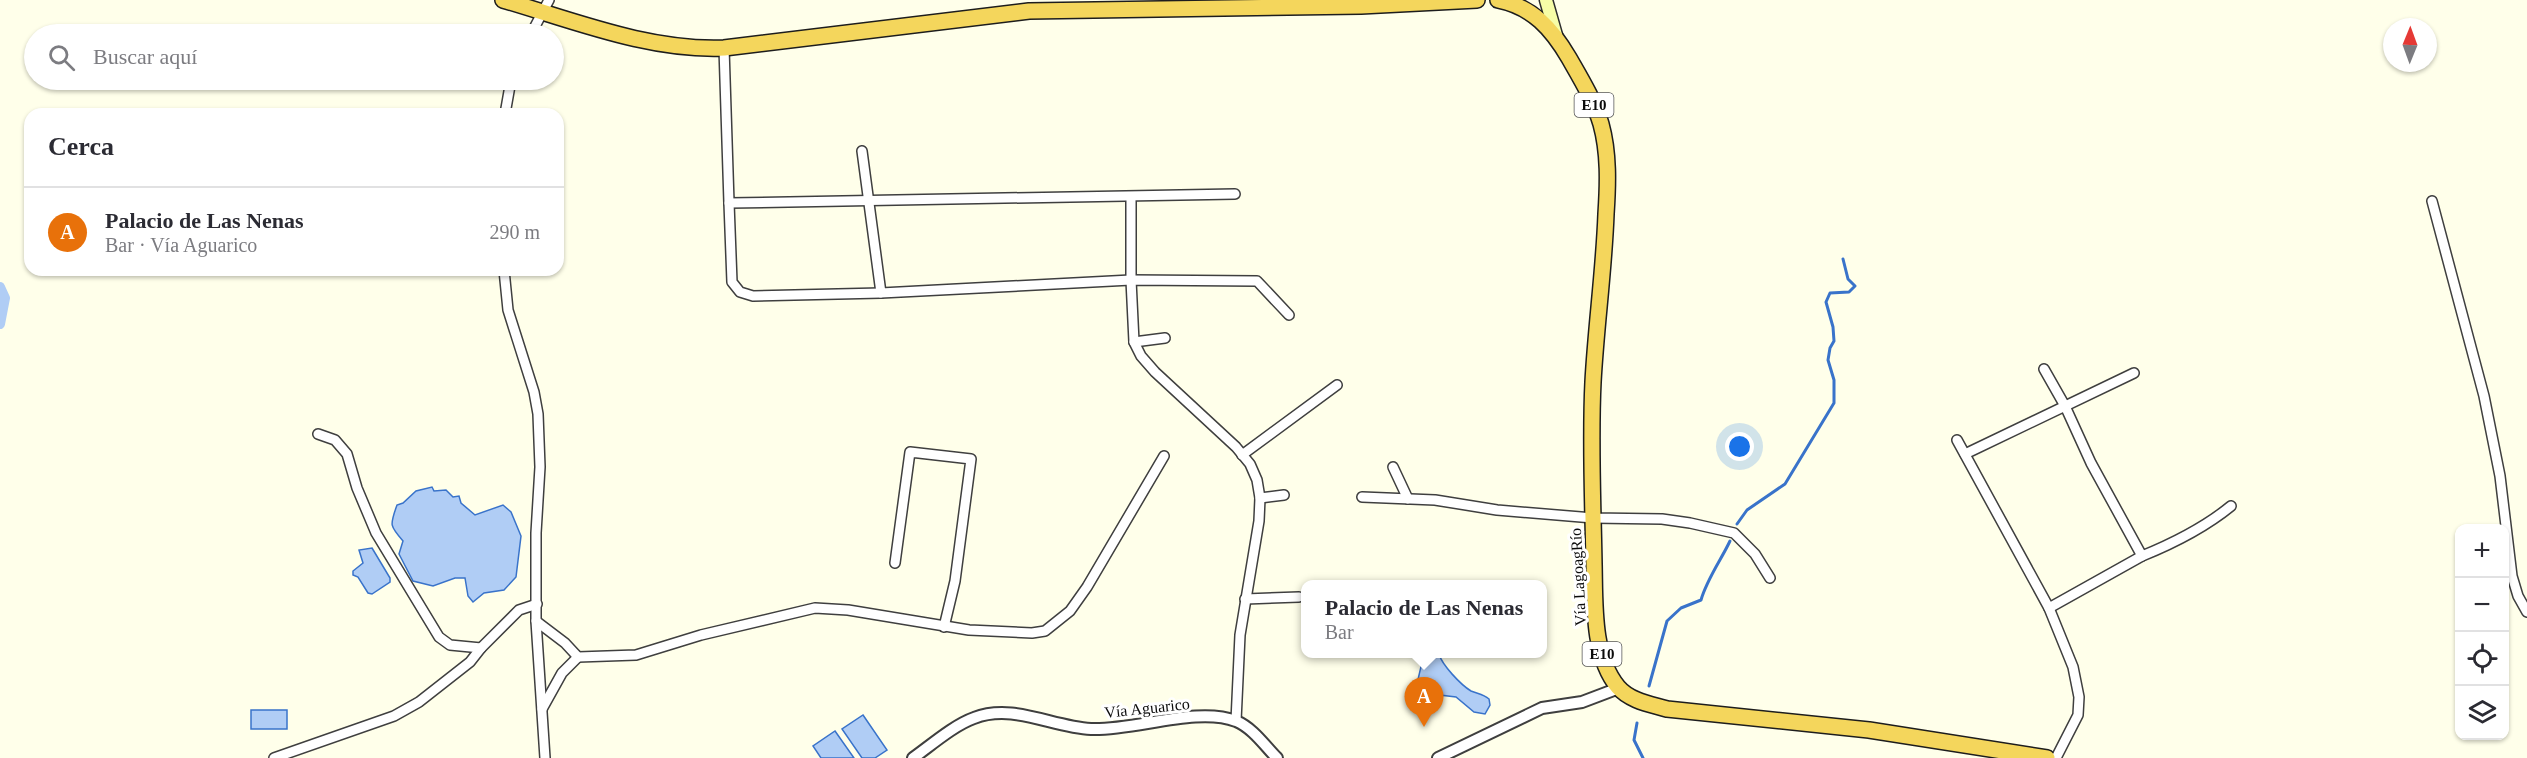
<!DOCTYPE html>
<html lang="es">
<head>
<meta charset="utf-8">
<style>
  :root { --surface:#fff; --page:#f7f7f7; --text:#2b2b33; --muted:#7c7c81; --line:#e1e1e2; --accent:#b45309 }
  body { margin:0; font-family:"Times New Roman",serif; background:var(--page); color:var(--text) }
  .controls { position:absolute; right:18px; bottom:18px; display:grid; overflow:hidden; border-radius:12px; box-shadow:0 2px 4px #0004 }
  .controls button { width:54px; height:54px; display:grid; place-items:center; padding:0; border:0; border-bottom:2px solid var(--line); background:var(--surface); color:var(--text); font:30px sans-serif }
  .compass { position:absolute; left:2383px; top:18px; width:54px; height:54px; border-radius:50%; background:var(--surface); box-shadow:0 2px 4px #0004; rotate:1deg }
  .you { position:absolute; left:1740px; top:447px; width:21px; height:21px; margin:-15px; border:4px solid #fff; border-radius:50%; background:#1a73e8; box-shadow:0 0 0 9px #1a73e833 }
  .badge { display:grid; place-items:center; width:39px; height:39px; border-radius:50%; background:var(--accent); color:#fff; font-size:20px; font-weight:700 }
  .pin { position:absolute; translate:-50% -50px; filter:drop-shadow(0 2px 3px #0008) }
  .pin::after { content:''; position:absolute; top:32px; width:21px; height:18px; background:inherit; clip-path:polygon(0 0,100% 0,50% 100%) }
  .popup { position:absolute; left:1301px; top:580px; width:246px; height:78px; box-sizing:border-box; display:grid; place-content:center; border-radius:12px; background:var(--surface); filter:drop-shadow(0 2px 4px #0005); font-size:20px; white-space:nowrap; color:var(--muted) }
  .popup b { font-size:22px; color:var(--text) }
  .popup::after { content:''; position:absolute; left:50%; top:100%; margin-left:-12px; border:12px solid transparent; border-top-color:var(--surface) }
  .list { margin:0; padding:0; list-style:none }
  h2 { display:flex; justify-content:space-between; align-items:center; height:78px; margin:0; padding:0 24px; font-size:26px }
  h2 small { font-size:20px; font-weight:400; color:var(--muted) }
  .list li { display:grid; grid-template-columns:39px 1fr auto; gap:18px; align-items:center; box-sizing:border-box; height:90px; padding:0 24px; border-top:2px solid var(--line) }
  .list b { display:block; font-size:22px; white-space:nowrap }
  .list p { margin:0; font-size:20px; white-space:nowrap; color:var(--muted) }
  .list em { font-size:20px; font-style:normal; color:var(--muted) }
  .icon { flex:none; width:33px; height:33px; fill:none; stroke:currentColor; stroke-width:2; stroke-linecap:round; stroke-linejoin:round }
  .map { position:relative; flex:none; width:2527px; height:758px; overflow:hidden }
  .search { position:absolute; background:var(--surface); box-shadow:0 2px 4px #0004; left:24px; top:24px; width:540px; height:66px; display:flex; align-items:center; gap:15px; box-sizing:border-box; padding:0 21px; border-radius:33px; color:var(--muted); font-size:22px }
  .panel { position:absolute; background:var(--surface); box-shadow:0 2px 4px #0004; left:24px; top:108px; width:540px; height:168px; border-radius:18px }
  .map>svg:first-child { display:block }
</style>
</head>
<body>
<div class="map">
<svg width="2527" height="758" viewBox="0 0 2527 758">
  <rect width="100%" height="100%" fill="#ffffea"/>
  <!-- water -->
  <g fill="#b0cdf5" stroke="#3973ca" stroke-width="1.5">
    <path d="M432,487L434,491L446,490L453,497L459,496L461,503L475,515L503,505L511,512L521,536L516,577L504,590L484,593L473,602L468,596L465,578H455L433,586L413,581L399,554L403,541C389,525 390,525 397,505L403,503L416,491Z"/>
    <polygon points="372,548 390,578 390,582 372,594 368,593 358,577 353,575 353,571 363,563 359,550"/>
    <path d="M1424,654H1439C1442,665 1461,685 1471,691C1478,694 1483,694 1489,699L1490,705L1485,714L1474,712L1456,697L1415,692Z"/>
    <rect x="251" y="710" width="36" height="19"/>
    <polygon points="863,715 887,750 875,758 862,758 842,729"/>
    <polygon points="835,731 854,758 821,758 813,746"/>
  </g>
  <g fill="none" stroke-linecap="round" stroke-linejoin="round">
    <!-- stream -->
    <g stroke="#3973ca" stroke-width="3">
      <polyline points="1737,524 1747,510 1785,484 1834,403 1834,380 1828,360 1830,348 1834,341 1833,327 1826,302 1830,293 1849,292 1855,286 1848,279 1843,259"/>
      <path d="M1649,686L1667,621L1681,608L1701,600C1707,579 1721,560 1730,541"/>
      <polyline points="1637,723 1634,740 1643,758"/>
    </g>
    <!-- canal -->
    <polyline stroke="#b0cdf5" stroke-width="10" points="0,287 5,298 0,324"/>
    <defs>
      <g id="minor">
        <polyline points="531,34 549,0"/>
        <polyline points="724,48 729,203 1235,194"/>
        <polyline points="505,114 511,80"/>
        <polyline points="862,151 881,293 1131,280 1257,281 1289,315"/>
        <polyline points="1131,197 1131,280 1134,342 1141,356 1155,372 1236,447 1250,464 1257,480 1260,498 1259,521 1240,635 1236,721"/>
        <polyline points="2432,201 2484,396 2500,476 2512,576 2518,596 2527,612"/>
        <polyline points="729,203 732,282 740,292 753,296 881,293"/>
        <polyline points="504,270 508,310 534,392 538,414 540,467 536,533 536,621 545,758"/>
        <polyline points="1134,342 1165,338"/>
        <polyline points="2044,369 2065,406 2091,463 2142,556 2049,608"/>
        <polyline points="318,434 335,440 347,454 357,488 376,533 439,637 450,645 481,648"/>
        <polyline points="1957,440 2049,608 2073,667 2079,697 2078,715 2056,758"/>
        <polyline points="1965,454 2134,373"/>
        <polyline points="1242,455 1337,385"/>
        <polyline points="1393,467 1408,499"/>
        <polyline points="1362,497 1435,500 1497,510 1593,518 1662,519 1690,523 1734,533 1755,554 1770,578"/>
        <polyline points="1260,498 1284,495"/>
        <path d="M2142,556C2174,543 2204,528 2231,506"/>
        <polyline points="895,563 910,452 971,459 955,581 944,627"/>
        <polyline points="1245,599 1299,597"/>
        <polyline points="536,621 565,643 578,657 636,655 701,635 815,608 848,610 969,630 1032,633 1045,631 1070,611 1087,587 1164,456"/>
        <polyline points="542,709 562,673 578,657"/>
        <polyline points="274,758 394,716 419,702 470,662 481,648 519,610 537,604"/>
      </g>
      <g id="tertiary">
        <path d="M913,758C930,746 954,725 974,718C1013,703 1052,727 1091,729C1134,731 1197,706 1236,721C1253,728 1265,746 1277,758"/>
        <polyline points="1438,758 1542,708 1582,702 1619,688"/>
      </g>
      <polyline id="secondary" points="1546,0 1556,35"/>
      <g id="trunk">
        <path d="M503,0C575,21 649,51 724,48L1029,11L1361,6L1477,0"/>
        <path d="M1498,0C1533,7 1552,29 1569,58C1581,79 1594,100 1601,124C1609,153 1608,184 1606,214C1604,270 1596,326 1593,382C1590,442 1593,504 1594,564C1595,602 1592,656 1618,687C1630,701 1650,704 1667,709L1869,730L2047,758"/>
      </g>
    </defs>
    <!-- minor casing -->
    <use href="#minor" stroke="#3f3f3f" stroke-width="12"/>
    <!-- tertiary casing -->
    <use href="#tertiary" stroke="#3f3f3f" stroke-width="14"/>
    <!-- secondary casing -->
    <use href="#secondary" stroke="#2e2e2e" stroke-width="15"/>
    <!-- trunk casing -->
    <use href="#trunk" stroke="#1d1d1d" stroke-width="18"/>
    <!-- minor -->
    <use href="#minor" stroke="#fff" stroke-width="9"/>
    <!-- tertiary -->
    <use href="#tertiary" stroke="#fff" stroke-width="10"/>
    <!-- secondary -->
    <use href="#secondary" stroke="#f6fda7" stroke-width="12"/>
    <!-- trunk -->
    <use href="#trunk" stroke="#f4d65c" stroke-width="15"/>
  </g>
  <g text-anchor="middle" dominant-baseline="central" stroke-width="6" stroke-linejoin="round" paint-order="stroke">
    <!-- shield labels -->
    <g fill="#fff" stroke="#555" stroke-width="1.5">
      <rect x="1574.5" y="93" width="39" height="24" rx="4.5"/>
      <rect x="1582.5" y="642" width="39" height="24" rx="4.5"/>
    </g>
    <g font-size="15" font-weight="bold" fill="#0c0c0c">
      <text x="1594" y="105">E10</text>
      <text x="1602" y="654">E10</text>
    </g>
    <!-- street labels -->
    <g font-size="16" fill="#0c0c0c" stroke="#fff">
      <text transform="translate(1578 577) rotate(-93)">Vía LagoagRío</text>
      <text transform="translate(1147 708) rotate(-6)">Vía Aguarico</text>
    </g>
  </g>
</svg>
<div class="controls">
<button>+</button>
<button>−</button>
<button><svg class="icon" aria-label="locate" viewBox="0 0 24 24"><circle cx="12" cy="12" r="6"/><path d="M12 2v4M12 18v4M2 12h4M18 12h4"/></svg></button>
<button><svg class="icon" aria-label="layers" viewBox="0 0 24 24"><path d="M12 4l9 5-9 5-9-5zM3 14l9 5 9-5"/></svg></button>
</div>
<svg class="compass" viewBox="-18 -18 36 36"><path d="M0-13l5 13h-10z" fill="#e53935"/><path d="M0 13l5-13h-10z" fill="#7c7c81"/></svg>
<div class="you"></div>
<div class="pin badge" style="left:1424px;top:727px;background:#e8710a">A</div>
<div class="popup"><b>Palacio de Las Nenas</b>Bar</div>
<div class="search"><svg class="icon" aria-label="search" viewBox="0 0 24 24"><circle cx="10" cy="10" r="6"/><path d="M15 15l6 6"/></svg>Buscar aquí</div>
<section class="panel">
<h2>Cerca<small></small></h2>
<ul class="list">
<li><span class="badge" style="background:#e8710a">A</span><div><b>Palacio de Las Nenas</b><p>Bar · Vía Aguarico</p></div><em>290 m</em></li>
</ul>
</section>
</div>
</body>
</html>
